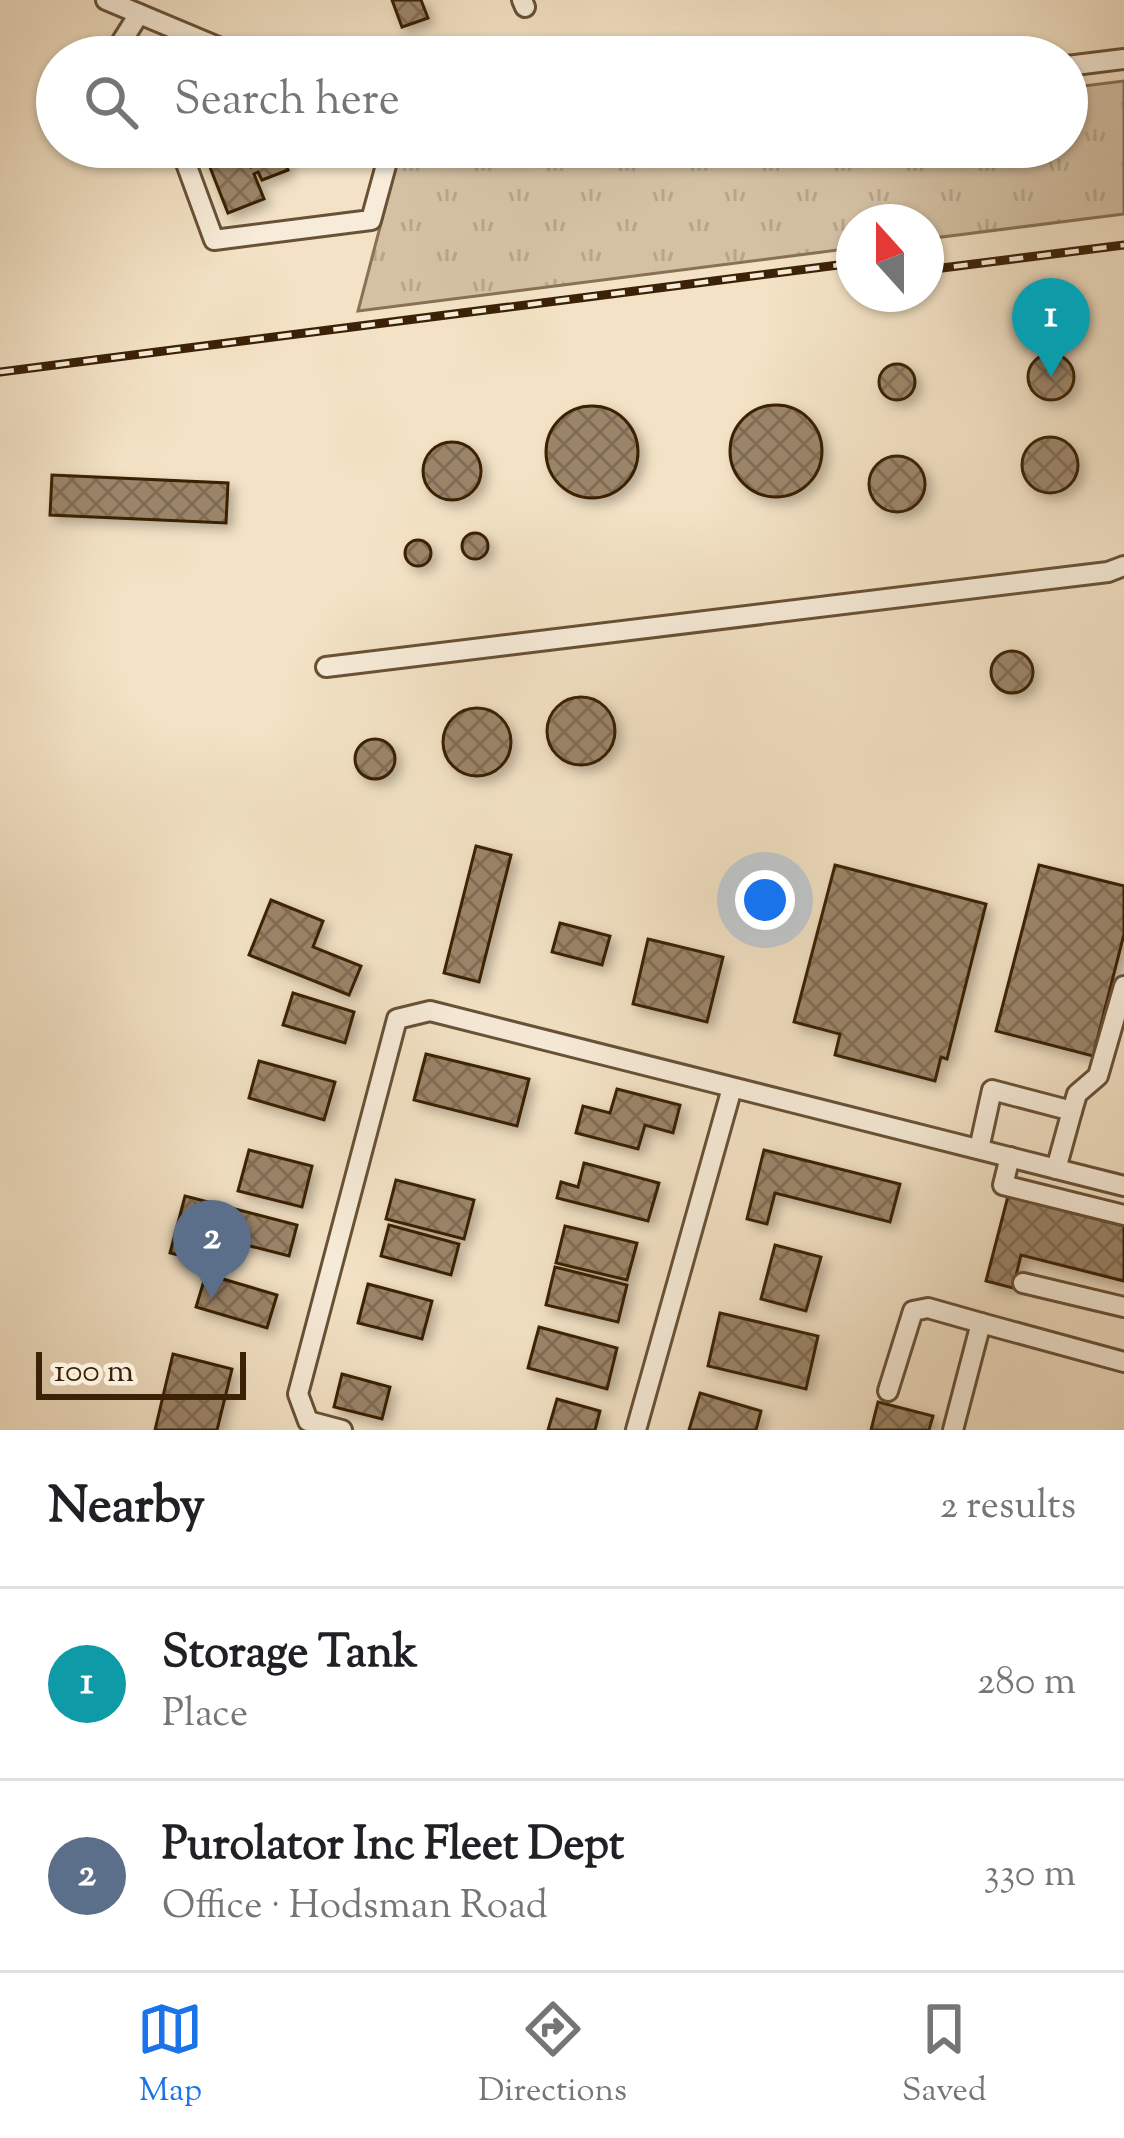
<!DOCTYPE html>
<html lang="en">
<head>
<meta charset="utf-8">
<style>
  :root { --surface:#fff; --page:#f6f6f6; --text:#202124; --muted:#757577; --line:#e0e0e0; --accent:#1a73e8 }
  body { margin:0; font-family:"Sorts Mill Goudy",serif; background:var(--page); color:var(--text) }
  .compass { position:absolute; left:836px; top:204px; width:108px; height:108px; border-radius:50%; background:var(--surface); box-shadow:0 3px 9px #0004; rotate:339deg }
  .scale { position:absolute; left:36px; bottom:30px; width:210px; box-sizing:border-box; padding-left:12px; border:6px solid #3b2105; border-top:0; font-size:33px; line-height:42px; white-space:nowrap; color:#3b2105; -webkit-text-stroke:9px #f7ecd9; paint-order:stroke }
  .you { position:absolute; left:765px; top:900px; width:42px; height:42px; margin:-30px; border:9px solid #fff; border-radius:50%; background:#1a73e8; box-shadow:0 0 0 18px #1a73e833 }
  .badge { display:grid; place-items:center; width:78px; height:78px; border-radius:50%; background:var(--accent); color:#fff; font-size:39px; font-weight:700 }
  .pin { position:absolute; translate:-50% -99px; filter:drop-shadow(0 3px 6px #0008) }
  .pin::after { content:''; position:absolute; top:63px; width:42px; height:36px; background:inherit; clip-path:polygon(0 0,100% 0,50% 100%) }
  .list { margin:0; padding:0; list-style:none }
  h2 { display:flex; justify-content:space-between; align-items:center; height:156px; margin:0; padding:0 48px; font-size:51px }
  h2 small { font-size:39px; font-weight:400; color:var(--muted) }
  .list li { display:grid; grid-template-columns:78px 1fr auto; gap:36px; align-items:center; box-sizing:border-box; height:192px; padding:0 48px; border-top:3px solid var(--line) }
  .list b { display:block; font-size:45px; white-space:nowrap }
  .list p { margin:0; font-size:39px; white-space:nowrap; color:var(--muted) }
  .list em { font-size:39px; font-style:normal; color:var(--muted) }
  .icon { flex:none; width:66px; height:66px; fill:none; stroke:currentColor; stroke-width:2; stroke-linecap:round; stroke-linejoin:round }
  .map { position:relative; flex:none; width:1124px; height:1430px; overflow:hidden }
  .search { position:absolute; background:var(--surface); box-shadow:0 3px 9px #0004; left:36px; right:36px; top:36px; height:132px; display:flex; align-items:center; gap:30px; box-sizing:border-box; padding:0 42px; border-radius:66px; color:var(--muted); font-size:45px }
  .sheet { height:540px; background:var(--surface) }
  nav { display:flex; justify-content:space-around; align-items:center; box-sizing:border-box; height:168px; border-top:3px solid var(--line); background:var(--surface); font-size:33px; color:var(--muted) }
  nav a { display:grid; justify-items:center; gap:6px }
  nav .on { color:var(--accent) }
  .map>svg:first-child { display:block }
</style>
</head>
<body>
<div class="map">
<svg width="1124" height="1430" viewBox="0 0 1124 1430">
  <defs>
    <pattern id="grass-tufts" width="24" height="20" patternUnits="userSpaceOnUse" patternTransform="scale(3)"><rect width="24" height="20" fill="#d4c1a4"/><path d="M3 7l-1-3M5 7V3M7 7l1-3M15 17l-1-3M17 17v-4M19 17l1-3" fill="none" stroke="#b7a68c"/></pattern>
    <pattern id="building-cross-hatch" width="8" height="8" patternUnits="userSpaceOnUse" patternTransform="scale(3)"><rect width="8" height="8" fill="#9b8569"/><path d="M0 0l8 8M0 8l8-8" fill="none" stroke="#806c54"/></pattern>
    <filter id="shadow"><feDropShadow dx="5.5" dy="5.5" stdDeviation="6" flood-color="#0004"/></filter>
  </defs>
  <rect width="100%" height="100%" fill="#f3e2c5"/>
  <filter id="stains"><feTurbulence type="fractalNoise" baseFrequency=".00167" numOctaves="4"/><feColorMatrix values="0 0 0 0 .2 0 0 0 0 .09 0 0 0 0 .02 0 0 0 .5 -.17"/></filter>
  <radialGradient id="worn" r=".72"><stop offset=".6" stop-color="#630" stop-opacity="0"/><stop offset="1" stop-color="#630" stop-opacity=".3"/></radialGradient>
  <!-- grass -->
  <polygon fill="url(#grass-tufts)" stroke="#887154" stroke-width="3" points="1124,81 1124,214 926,239 926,222 854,222 854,248 358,311 401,147 436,147 503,156 580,147 1067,147 1067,88"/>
  <!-- building -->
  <g fill="url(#building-cross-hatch)" stroke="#3b2105" stroke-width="3" filter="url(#shadow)">
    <polygon points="392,0 421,0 428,18 402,27"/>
    <polygon points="202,147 244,147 251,167 256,165 253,157 280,147 288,170 262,180 258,172 254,174 264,199 228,213"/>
    <circle cx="1051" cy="377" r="23"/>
    <circle cx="897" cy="382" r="18"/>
    <circle cx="776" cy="451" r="46"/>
    <circle cx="592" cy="452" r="46"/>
    <circle cx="1050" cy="465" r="28"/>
    <circle cx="452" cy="471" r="29"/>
    <circle cx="897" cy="484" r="28"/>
    <polygon points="52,475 228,483 226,523 50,515"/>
    <circle cx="475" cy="546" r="13"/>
    <circle cx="418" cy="553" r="13"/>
    <circle cx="1012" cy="672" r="21"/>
    <circle cx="581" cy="731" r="34"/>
    <circle cx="477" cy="742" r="34"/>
    <circle cx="375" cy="759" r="20"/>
    <polygon points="476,846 511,855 479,982 444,973"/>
    <polygon points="835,865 986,904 947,1059 941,1057 935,1081 835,1055 840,1034 794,1022"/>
    <polygon points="1039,865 1124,886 1124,934 1093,1056 996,1031"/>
    <polygon points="271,900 323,921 313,947 361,966 349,995 249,955"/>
    <polygon points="560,923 610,936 602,965 552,952"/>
    <polygon points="648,939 723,957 707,1022 633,1004"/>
    <polygon points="293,993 354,1012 345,1043 283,1025"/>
    <polygon points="426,1054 529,1079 517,1126 414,1100"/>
    <polygon points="259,1061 335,1082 324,1120 249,1098"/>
    <polygon points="617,1089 680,1105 673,1133 645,1125 638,1149 576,1133 583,1106 610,1113"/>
    <polygon points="249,1150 312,1166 302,1207 238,1191"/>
    <polygon points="764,1150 900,1184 890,1222 775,1193 767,1224 747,1219"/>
    <polygon points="584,1163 659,1183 648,1221 557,1198 561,1182 578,1187"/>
    <polygon points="396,1180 474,1200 464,1239 386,1219"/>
    <polygon points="185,1196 297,1225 289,1256 227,1240 221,1266 170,1253"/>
    <polygon points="1008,1196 1124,1226 1124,1281 1021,1255 1013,1288 986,1281"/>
    <polygon points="389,1225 459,1244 451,1275 381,1256"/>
    <polygon points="565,1226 637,1243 627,1280 556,1263"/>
    <polygon points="775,1245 821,1257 806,1311 761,1299"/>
    <polygon points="555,1267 627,1285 618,1322 546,1305"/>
    <polygon points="206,1274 277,1295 267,1328 196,1307"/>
    <polygon points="368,1284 432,1301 422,1339 358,1323"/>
    <polygon points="720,1313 818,1336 806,1389 708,1366"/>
    <polygon points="539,1327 617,1348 607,1389 528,1368"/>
    <polygon points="173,1354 232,1369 217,1430 155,1430"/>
    <polygon points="342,1374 390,1387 382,1419 334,1407"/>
    <polygon points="700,1393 761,1411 756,1430 689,1430"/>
    <polygon points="557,1399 600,1411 595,1430 548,1430"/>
    <polygon points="878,1402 933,1416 929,1430 871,1430"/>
  </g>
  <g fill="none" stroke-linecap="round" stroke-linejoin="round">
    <defs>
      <g id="minor">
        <polyline points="106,0 242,57"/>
        <polyline points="522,0 525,7"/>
        <polyline points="112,57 139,14"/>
        <polyline points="1067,66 1124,59"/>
        <polyline points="180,147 214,240 371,220 391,147"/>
        <polyline points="326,667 1108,572 1124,566"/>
        <polyline points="1072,1111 1077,1094 1098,1076 1124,986"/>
        <polyline points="979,1149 992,1090 1072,1111 1056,1169"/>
        <polyline points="1010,1157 1003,1185 1124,1215"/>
        <polyline points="1023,1283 1124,1307"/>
        <polyline points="888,1391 913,1311 928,1308 981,1323"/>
        <polyline points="342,1430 308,1421 298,1394 397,1019 430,1011 1124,1186"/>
        <polyline points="636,1430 732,1088"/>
        <polyline points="953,1430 981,1323 1124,1362"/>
      </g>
    </defs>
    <!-- minor casing -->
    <use href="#minor" stroke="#695135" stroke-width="24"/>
    <!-- minor -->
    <use href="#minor" stroke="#f7ecd9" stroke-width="18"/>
    <defs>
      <g id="rail">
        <polyline points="926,270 1124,245"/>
        <polyline points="0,372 854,263"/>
      </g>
    </defs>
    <!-- rail casing -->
    <use href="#rail" stroke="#3b2105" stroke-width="9"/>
    <!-- rail -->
    <use href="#rail" stroke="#f7ecd9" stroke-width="4.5" stroke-dasharray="14" stroke-linecap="butt"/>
  </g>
  <rect width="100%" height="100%" filter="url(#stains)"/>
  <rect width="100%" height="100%" fill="url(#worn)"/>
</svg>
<svg class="compass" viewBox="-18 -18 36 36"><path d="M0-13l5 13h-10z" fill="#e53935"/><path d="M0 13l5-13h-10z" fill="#757577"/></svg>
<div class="scale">100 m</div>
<div class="you"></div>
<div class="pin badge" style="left:1051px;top:377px;background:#0f9aa8">1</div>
<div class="pin badge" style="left:212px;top:1299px;background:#5c6f8a">2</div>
<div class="search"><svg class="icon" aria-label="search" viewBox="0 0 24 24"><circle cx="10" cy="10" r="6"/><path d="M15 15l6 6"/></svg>Search here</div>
</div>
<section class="sheet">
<h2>Nearby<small>2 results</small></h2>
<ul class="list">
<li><span class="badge" style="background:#0f9aa8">1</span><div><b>Storage Tank</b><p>Place</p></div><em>280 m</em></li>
<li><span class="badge" style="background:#5c6f8a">2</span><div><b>Purolator Inc Fleet Dept</b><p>Office · Hodsman Road</p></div><em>330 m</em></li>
</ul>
</section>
<nav>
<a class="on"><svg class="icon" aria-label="map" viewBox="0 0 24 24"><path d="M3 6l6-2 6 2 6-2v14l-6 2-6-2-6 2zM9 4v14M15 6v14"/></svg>Map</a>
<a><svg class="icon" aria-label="directions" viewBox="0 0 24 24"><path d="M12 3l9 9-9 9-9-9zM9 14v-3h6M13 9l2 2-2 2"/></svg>Directions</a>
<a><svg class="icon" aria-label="saved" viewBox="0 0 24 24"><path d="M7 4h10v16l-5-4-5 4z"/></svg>Saved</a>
</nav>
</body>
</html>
